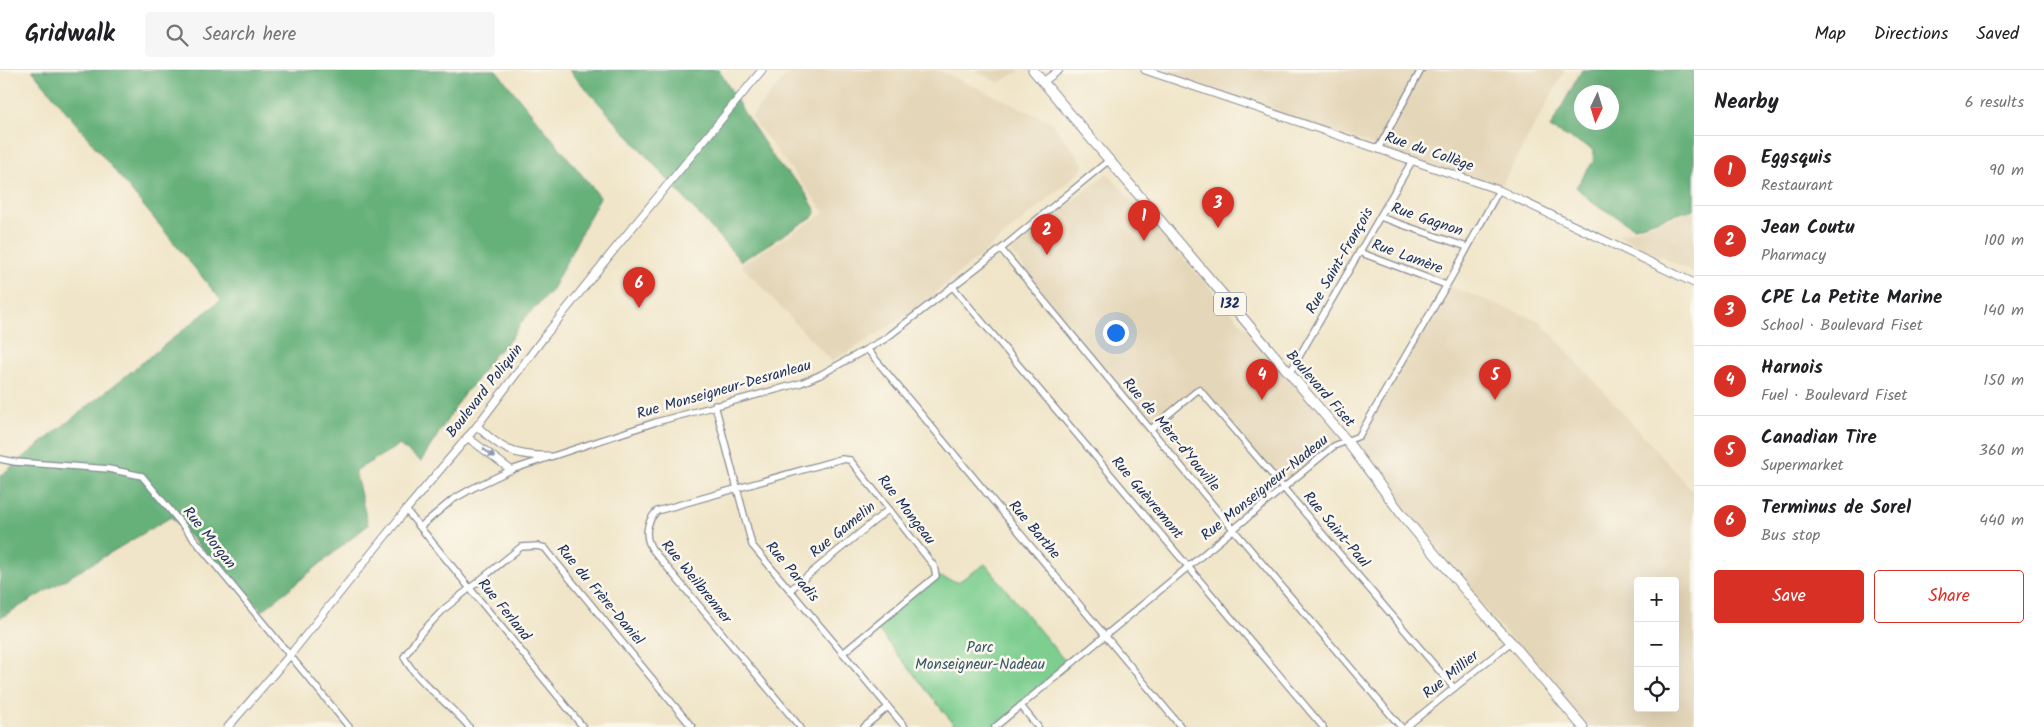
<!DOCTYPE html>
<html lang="en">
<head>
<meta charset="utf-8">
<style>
  :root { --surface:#fff; --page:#f6f6f6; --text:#202124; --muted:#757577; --line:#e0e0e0; --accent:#d93025 }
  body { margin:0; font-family:Kalam,sans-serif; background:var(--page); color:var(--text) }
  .controls { position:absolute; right:15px; bottom:15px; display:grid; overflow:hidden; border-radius:5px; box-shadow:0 5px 20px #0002 }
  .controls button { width:45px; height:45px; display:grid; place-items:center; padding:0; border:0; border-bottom:1px solid var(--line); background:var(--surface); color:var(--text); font:25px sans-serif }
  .compass { position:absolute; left:1574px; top:15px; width:45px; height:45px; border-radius:50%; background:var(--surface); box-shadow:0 5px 20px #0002; rotate:184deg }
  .you { position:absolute; left:1115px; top:262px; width:18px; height:18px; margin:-12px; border:4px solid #fff; border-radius:50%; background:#1a73e8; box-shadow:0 0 0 8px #1a73e833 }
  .badge { display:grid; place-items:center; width:32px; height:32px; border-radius:50%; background:var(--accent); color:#fff; font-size:16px; font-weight:700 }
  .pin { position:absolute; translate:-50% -41px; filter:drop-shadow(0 1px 2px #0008) }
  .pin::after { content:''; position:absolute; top:26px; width:18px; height:15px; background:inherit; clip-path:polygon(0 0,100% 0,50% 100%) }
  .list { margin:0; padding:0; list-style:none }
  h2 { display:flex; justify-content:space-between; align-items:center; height:65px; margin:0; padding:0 20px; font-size:21px }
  h2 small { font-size:16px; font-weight:400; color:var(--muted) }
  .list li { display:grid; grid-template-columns:32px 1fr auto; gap:15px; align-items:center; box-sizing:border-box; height:70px; padding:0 20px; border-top:1px solid var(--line) }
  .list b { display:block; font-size:19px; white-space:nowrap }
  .list p { margin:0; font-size:16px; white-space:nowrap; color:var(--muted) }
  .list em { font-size:16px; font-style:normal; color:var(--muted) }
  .actions { display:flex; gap:10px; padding:15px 20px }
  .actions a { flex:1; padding:11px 0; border:1px solid var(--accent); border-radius:5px; text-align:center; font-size:18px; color:var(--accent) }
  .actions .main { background:var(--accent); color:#fff }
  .icon { flex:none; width:28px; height:28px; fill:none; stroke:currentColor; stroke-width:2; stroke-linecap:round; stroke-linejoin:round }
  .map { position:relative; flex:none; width:1694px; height:657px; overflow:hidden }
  header { display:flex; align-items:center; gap:30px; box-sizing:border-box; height:70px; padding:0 25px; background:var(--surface); border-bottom:1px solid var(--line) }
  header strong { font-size:24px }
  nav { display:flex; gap:28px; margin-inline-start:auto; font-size:18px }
  .search { width:350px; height:45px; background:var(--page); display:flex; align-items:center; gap:12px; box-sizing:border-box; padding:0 18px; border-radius:5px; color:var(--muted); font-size:19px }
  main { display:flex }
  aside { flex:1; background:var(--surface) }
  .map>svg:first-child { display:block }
</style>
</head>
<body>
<header>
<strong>Gridwalk</strong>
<div class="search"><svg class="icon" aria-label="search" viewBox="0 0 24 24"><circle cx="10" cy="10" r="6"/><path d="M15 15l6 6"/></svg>Search here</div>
<nav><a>Map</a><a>Directions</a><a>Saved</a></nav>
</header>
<main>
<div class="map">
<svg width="1694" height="657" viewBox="0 0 1694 657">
  <rect width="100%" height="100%" fill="#fbf7ec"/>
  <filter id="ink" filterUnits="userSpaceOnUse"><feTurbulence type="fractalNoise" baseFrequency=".02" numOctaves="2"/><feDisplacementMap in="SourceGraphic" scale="10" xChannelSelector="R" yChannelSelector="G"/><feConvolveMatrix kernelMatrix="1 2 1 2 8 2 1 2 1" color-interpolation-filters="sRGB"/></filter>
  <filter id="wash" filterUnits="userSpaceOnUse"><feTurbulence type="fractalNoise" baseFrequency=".0096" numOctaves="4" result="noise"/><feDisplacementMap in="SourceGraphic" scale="20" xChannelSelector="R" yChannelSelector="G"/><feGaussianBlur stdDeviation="1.12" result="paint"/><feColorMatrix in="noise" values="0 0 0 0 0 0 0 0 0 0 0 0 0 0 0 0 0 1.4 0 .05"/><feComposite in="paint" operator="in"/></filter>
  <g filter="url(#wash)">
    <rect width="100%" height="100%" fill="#f0e5c8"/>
    <!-- built -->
    <g fill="#e4d6b8" fill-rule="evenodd">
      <polygon points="791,0 938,0 1051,52 1083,93 1081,101 915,240 832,292 741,195 825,143 751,47"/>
      <polygon points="973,0 1021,0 999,13"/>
      <polygon points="1160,0 1565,0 1499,120"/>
      <path d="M1107,103L1346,370L1360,366L1446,215L1540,251L1694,422V657H1583L1346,371L1334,376L1284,418L1199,319L1151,359L1011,181ZM1638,511H1675V638H1638Z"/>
      <polygon points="1694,141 1694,203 1618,165"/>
    </g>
    <!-- green -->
    <polygon fill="#7dce8f" stroke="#4c7e76" points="985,494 1069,596 995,657 956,657 875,556 936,506 958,512"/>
    <!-- forest -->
    <g fill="#66b17a" stroke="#40706c" fill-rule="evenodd">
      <polygon points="32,0 496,0 600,127 551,221 524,249 509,271 494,285 472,316 465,322 421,391 399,375 355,401 368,455 262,541 171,447 0,548 0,406 221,230"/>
      <polygon points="569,0 719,0 743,41 778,94 802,117 816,141 814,146 741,191"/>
      <path d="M1582,0H1694V139L1634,157L1593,133L1576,117L1593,92L1594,80L1550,58ZM1582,22H1612V52H1582Z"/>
    </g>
  </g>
  <g filter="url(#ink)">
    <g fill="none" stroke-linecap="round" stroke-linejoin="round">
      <defs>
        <g id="minor">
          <polyline points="1378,79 1421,0"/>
          <polyline points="1380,147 1467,177"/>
          <polyline points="1001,179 1233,459 1401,657"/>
          <polyline points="1359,182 1446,215"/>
          <polyline points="952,216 1323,657"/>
          <polyline points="867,279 1181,657"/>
          <polyline points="1289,304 1412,91"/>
          <polyline points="715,335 752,475 905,657"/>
          <polyline points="1151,359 1199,319 1454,618"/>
          <polyline points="0,389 15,392 109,399 142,406 349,657"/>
          <polyline points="406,440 583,657"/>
          <polyline points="420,457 452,430 473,418 511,400 656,352 801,313 820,305 885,269 1001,179 1108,91"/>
          <polyline points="790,520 889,439"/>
          <polyline points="1021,636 1038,657"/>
          <path d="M469,657C451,635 416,611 404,587L420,564L444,539L521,477L537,476L545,478L556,492L692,657"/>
          <path d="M800,657L652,479C644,466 646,452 657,441L841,389L850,390L934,496L936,506L843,583"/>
          <polyline points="864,657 888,637"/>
          <polyline points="995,657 1334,376 1359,366 1456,199 1499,120"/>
          <polyline points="1406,657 1511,572"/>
        </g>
        <g id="tertiary">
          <polyline points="1145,0 1499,120 1694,213"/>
          <polyline points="1043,12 1059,0"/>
          <path d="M477,356C501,379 513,386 548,386"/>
          <polyline points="467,367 511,400"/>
          <polyline points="228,657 290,585 406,440 477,356 544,267 618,175 762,0"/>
        </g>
        <polyline id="primary" points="1033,0 1346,370 1403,446 1491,551 1511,572 1583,657"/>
      </defs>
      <!-- minor casing -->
      <use href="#minor" stroke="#868a93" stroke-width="8"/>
      <!-- tertiary casing -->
      <use href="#tertiary" stroke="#868a93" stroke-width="9"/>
      <!-- primary casing -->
      <use href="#primary" stroke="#868a93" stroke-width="11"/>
      <!-- minor -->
      <use href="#minor" stroke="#fff" stroke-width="5.5"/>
      <!-- tertiary -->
      <use href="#tertiary" stroke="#fff" stroke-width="7"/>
      <!-- primary -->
      <use href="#primary" stroke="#fff" stroke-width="9"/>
    </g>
    <!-- one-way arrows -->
    <defs><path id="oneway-solid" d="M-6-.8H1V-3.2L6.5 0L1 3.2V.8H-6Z" transform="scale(1.25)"/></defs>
    <use fill="#8d97ae" href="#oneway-solid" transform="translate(489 383) rotate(36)"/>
  </g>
  <g text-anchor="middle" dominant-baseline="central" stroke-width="5" stroke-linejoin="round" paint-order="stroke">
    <!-- shield labels -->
    <rect fill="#fbf7ec" stroke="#5e6b89" stroke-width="1" x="1214" y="222.5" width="32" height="23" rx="4"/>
    <g font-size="14" font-weight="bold" fill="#1b2f5e">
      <text x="1230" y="234">132</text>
    </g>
    <!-- street labels -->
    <g font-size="15" fill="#1b2f5e" stroke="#fbf7ec">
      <text transform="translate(1429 82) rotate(19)">Rue du Collège</text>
      <text transform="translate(1427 150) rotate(19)">Rue Gagnon</text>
      <text transform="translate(1407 187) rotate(20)">Rue Lamère</text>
      <text transform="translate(1340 191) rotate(-60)">Rue Saint-François</text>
      <text transform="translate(1320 319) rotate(49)">Boulevard Fiset</text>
      <text transform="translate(724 320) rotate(-16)">Rue Monseigneur-Desranleau</text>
      <text transform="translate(485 321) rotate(-52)">Boulevard Poliquin</text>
      <text transform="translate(1171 365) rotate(50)">Rue de Mère-d'Youville</text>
      <text transform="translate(1265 418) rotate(-39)">Rue Monseigneur-Nadeau</text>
      <text transform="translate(1147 428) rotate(50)">Rue Guèvremont</text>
      <text transform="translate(906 440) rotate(52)">Rue Mongeau</text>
      <text transform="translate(843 460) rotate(-39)">Rue Gamelin</text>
      <text transform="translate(1034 460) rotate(50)">Rue Barthe</text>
      <text transform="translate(1336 460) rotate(50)">Rue Saint-Paul</text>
      <text transform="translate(209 468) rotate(51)">Rue Morgan</text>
      <text transform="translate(792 502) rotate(50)">Rue Paradis</text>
      <text transform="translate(696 512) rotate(51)">Rue Weilbrenner</text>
      <text transform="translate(600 525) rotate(50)">Rue du Frère-Daniel</text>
      <text transform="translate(504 540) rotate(51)">Rue Ferland</text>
      <text transform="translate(1451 605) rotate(-39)">Rue Millier</text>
    </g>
    <!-- park labels -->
    <g font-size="15" fill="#34576a" stroke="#fbf7ec">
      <text x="980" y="578">Parc<tspan x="980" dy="17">Monseigneur-Nadeau</tspan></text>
    </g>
  </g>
</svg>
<div class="controls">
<button>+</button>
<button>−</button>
<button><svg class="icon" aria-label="locate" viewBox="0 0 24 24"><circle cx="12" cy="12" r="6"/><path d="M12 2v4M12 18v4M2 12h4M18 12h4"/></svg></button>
</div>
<svg class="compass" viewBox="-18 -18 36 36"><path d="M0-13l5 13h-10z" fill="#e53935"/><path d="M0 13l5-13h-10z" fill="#757577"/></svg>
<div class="you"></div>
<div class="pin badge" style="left:1144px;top:171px">1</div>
<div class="pin badge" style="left:1047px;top:185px">2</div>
<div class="pin badge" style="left:1218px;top:158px">3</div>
<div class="pin badge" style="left:1262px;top:330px">4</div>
<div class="pin badge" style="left:1495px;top:330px">5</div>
<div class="pin badge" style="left:639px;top:238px">6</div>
</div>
<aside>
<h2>Nearby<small>6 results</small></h2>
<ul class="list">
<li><span class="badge">1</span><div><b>Eggsquis</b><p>Restaurant</p></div><em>90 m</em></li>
<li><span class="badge">2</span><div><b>Jean Coutu</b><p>Pharmacy</p></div><em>100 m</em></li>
<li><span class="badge">3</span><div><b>CPE La Petite Marine</b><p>School · Boulevard Fiset</p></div><em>140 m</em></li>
<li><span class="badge">4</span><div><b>Harnois</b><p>Fuel · Boulevard Fiset</p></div><em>150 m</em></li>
<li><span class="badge">5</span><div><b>Canadian Tire</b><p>Supermarket</p></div><em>360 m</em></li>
<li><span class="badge">6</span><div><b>Terminus de Sorel</b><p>Bus stop</p></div><em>440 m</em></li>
</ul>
<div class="actions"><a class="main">Save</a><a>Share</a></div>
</aside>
</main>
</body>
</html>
